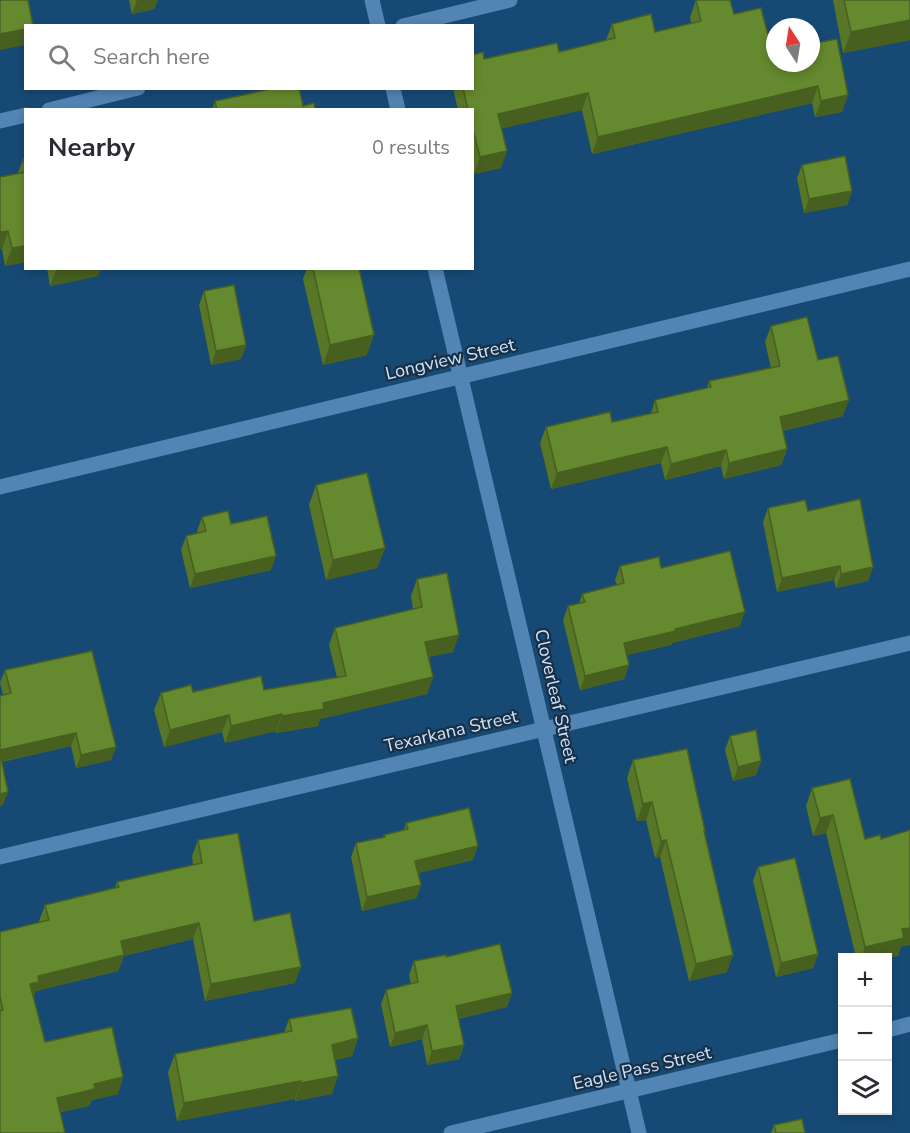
<!DOCTYPE html>
<html lang="en">
<head>
<meta charset="utf-8">
<style>
  :root { --surface:#fff; --page:#f2f2f3; --text:#2b2b33; --muted:#7c7c81; --line:#e1e1e2 }
  body { margin:0; font-family:"Nunito Sans",sans-serif; background:var(--page); color:var(--text) }
  .controls { position:absolute; right:18px; bottom:18px; display:grid; overflow:hidden; border-radius:0px; box-shadow:0 3px 9px #0003 }
  .controls button { width:54px; height:54px; display:grid; place-items:center; padding:0; border:0; border-bottom:2px solid var(--line); background:var(--surface); color:var(--text); font:30px sans-serif }
  .compass { position:absolute; left:766px; top:18px; width:54px; height:54px; border-radius:50%; background:var(--surface); box-shadow:0 3px 9px #0003; rotate:348deg }
  .list { margin:0; padding:0; list-style:none }
  h2 { display:flex; justify-content:space-between; align-items:center; height:78px; margin:0; padding:0 24px; font-size:26px }
  h2 small { font-size:20px; font-weight:400; color:var(--muted) }
  .icon { flex:none; width:33px; height:33px; fill:none; stroke:currentColor; stroke-width:2; stroke-linecap:round; stroke-linejoin:round }
  .map { position:relative; flex:none; width:910px; height:1133px; overflow:hidden }
  .search { position:absolute; background:var(--surface); box-shadow:0 3px 9px #0003; left:24px; top:24px; width:450px; height:66px; display:flex; align-items:center; gap:15px; box-sizing:border-box; padding:0 21px; border-radius:0px; color:var(--muted); font-size:22px }
  .panel { position:absolute; background:var(--surface); box-shadow:0 3px 9px #0003; left:24px; top:108px; width:450px; height:162px; border-radius:0px }
  .map>svg:first-child { display:block }
</style>
</head>
<body>
<div class="map">
<svg width="910" height="1133" viewBox="0 0 910 1133">
  <rect width="100%" height="100%" fill="#164a75"/>
  <g fill="none" stroke-linecap="round" stroke-linejoin="round">
    <!-- minor -->
    <g stroke="#5284b4" stroke-width="15">
      <polyline points="372,0 378,26"/>
      <polyline points="403,26 510,0"/>
      <polyline points="393,88 398,110"/>
      <polyline points="49,110 138,88"/>
      <polyline points="0,121 26,115"/>
      <polyline points="435,268 639,1133"/>
      <polyline points="0,487 910,269"/>
      <polyline points="0,857 910,643"/>
      <polyline points="888,1030 910,1024"/>
      <polyline points="451,1133 842,1040"/>
    </g>
  </g>
  <!-- wall -->
  <g fill="#577628">
    <polygon points="129,0 158,0 154,9 132,14"/>
    <polygon points="696,0 734,14 775,63 811,63 842,112 815,117 812,103 592,154 582,110 502,128 501,168 474,174 472,169 472,110 458,110 453,88 472,88 484,59 559,52 606,40 612,24 655,32 691,23 690,17"/>
    <polygon points="833,0 910,0 910,40 843,53"/>
    <polygon points="215,101 303,106 315,110 212,110"/>
    <polygon points="26,158 26,262 5,266 2,249 18,173 23,159"/>
    <polygon points="802,165 852,191 847,205 804,213 797,178"/>
    <polygon points="47,268 101,268 98,276 50,286"/>
    <polygon points="307,268 359,268 367,355 323,365 303,279"/>
    <polygon points="204,291 246,345 241,359 211,365 199,305"/>
    <polygon points="771,326 818,360 843,416 783,431 787,449 781,465 724,479 721,466 665,480 661,463 551,489 540,443 546,427 612,422 651,413 655,400 707,388 709,381 771,368 765,342"/>
    <polygon points="316,485 385,548 377,568 326,580 309,505"/>
    <polygon points="768,508 808,511 873,567 868,581 836,588 834,580 777,592 763,522"/>
    <polygon points="202,517 231,524 271,570 190,588 181,550 186,536 198,533 197,531"/>
    <polygon points="620,566 661,568 740,626 672,643 671,645 627,655 629,665 624,679 580,690 563,620 568,606 579,604 582,594 617,585 615,580"/>
    <polygon points="417,579 453,652 428,657 433,677 427,694 320,719 318,726 276,733 276,731 225,743 222,732 164,747 154,710 161,693 264,690 337,677 329,645 335,628 413,609 411,596"/>
    <polygon points="5,670 116,747 111,760 76,768 71,746 2,762 3,805 0,806 3,695 0,683"/>
    <polygon points="730,736 761,761 756,775 733,781 725,750"/>
    <polygon points="633,760 705,831 704,834 727,972 689,981 660,857 655,858 646,820 637,821 627,778"/>
    <polygon points="812,788 865,839 881,839 910,830 910,945 901,946 898,956 888,957 856,957 826,833 813,836 806,806"/>
    <polygon points="406,823 473,860 418,873 421,885 416,898 362,911 351,857 356,843 383,838 384,835 404,830"/>
    <polygon points="198,840 254,921 295,983 205,1001 193,939 124,956 118,971 36,991 33,997 45,1042 123,1077 118,1094 92,1100 89,1106 61,1112 0,1133 0,932 40,922 39,921 45,905 115,888 117,882 193,865 192,856"/>
    <polygon points="758,867 818,954 813,968 776,977 753,881"/>
    <polygon points="446,957 512,993 507,1007 458,1019 464,1045 459,1059 427,1065 422,1039 390,1047 381,1004 386,990 411,984 409,975 414,961"/>
    <polygon points="289,1019 358,1038 352,1056 335,1060 332,1094 295,1101 295,1099 177,1121 168,1072 175,1054 284,1033"/>
    <polygon points="774,1125 805,1133 771,1133"/>
  </g>
  <!-- shaded-wall -->
  <g fill="#476020">
    <polygon points="137,0 158,0 154,9 132,14"/>
    <polygon points="910,20 910,40 843,53 851,32"/>
    <polygon points="26,29 26,45 0,50 0,34"/>
    <polygon points="818,86 812,103 592,154 598,137"/>
    <polygon points="588,93 582,110 492,131 498,114"/>
    <polygon points="848,95 842,112 815,117 821,101"/>
    <polygon points="507,151 501,168 474,174 480,157"/>
    <polygon points="852,191 847,205 804,213 809,199"/>
    <polygon points="8,231 2,249 0,249 0,232"/>
    <polygon points="26,246 26,262 5,266 12,248"/>
    <polygon points="57,268 101,268 98,276 50,286"/>
    <polygon points="374,335 367,355 323,365 330,345"/>
    <polygon points="246,345 241,359 211,365 216,351"/>
    <polygon points="849,400 843,416 774,433 780,417"/>
    <polygon points="667,447 661,463 551,489 557,473"/>
    <polygon points="787,449 781,465 724,479 729,463"/>
    <polygon points="726,450 721,466 665,480 671,464"/>
    <polygon points="385,548 377,568 326,580 333,560"/>
    <polygon points="276,556 271,570 190,588 195,574"/>
    <polygon points="840,566 834,580 777,592 782,578"/>
    <polygon points="873,567 868,581 836,588 841,574"/>
    <polygon points="745,612 740,626 672,643 671,645 619,657 624,643 675,629"/>
    <polygon points="459,635 453,652 419,659 425,642"/>
    <polygon points="629,665 624,679 580,690 585,676"/>
    <polygon points="433,677 427,694 320,719 318,726 276,733 282,716 323,703"/>
    <polygon points="282,714 276,731 225,743 231,726"/>
    <polygon points="229,715 222,732 164,747 170,730"/>
    <polygon points="76,733 71,746 0,762 0,750"/>
    <polygon points="116,747 111,760 76,768 81,755"/>
    <polygon points="761,761 756,775 733,781 738,767"/>
    <polygon points="8,792 3,805 0,806 0,794"/>
    <polygon points="652,802 646,820 637,821 643,804"/>
    <polygon points="833,815 826,833 813,836 820,818"/>
    <polygon points="666,840 660,857 655,858 661,841"/>
    <polygon points="478,846 473,860 410,875 415,861"/>
    <polygon points="421,885 416,898 362,911 367,897"/>
    <polygon points="199,923 193,939 124,956 118,971 36,991 33,998 30,984 38,976 121,941"/>
    <polygon points="910,928 910,945 901,946 898,956 888,958 888,957 861,957 865,947 902,929"/>
    <polygon points="818,954 813,968 776,977 781,963"/>
    <polygon points="733,955 727,972 689,981 696,964"/>
    <polygon points="301,967 295,983 205,1001 211,984"/>
    <polygon points="512,993 507,1007 451,1020 456,1006"/>
    <polygon points="427,1025 422,1039 390,1047 395,1033"/>
    <polygon points="358,1038 352,1056 326,1063 332,1045"/>
    <polygon points="464,1045 459,1059 427,1065 432,1051"/>
    <polygon points="338,1076 332,1094 295,1101 301,1083"/>
    <polygon points="123,1077 118,1094 92,1100 89,1106 51,1114 57,1098 94,1084"/>
    <polygon points="301,1081 295,1099 177,1121 184,1103"/>
  </g>
  <!-- building -->
  <g fill="#65892e" stroke="#476020" stroke-width="1.5">
    <polygon points="0,0 28,0 33,26 26,26 26,29 0,34"/>
    <polygon points="696,0 730,0 734,14 761,8 769,39 775,37 775,63 811,63 811,44 837,39 848,95 821,101 818,86 598,137 588,93 498,114 507,151 480,157 472,126 472,110 468,110 463,88 472,88 472,55 483,52 484,59 557,43 559,52 615,38 612,24 651,14 655,32 701,21"/>
    <polygon points="844,0 910,0 910,20 851,32"/>
    <polygon points="275,88 299,88 303,106 314,103 315,110 217,110 215,101"/>
    <polygon points="845,156 852,191 809,199 802,165"/>
    <polygon points="26,158 26,170 23,159"/>
    <polygon points="26,172 26,246 12,248 8,231 0,232 0,177"/>
    <polygon points="313,268 359,268 374,335 330,345"/>
    <polygon points="234,285 246,345 216,351 204,291"/>
    <polygon points="807,317 818,360 838,356 849,400 780,417 787,449 729,463 726,450 671,464 667,447 557,473 546,427 610,412 612,422 658,412 655,400 711,387 709,381 780,366 771,326"/>
    <polygon points="367,473 385,548 333,560 316,485"/>
    <polygon points="860,499 873,567 841,574 840,566 782,578 768,508 805,500 808,511"/>
    <polygon points="228,511 231,524 267,516 276,556 195,574 186,536 206,531 202,517"/>
    <polygon points="730,551 745,612 675,629 676,631 624,643 629,665 585,676 568,606 585,602 582,594 624,583 620,566 659,557 661,568"/>
    <polygon points="447,573 459,635 425,642 433,677 323,703 324,709 282,716 282,714 231,726 229,715 170,730 161,693 191,685 193,692 261,676 264,690 346,676 335,628 422,607 417,579"/>
    <polygon points="92,651 116,747 81,755 76,733 0,750 0,696 11,693 5,670"/>
    <polygon points="756,730 761,761 738,767 730,736"/>
    <polygon points="687,749 705,831 704,831 733,955 696,964 666,840 661,841 652,802 643,804 633,760"/>
    <polygon points="0,753 8,792 0,794"/>
    <polygon points="850,779 865,839 880,835 881,839 910,830 910,928 902,929 904,938 865,947 833,815 820,818 812,788"/>
    <polygon points="469,808 478,846 415,861 421,885 367,897 356,843 385,837 384,835 408,829 406,823"/>
    <polygon points="238,833 254,921 290,913 301,967 211,984 199,923 121,941 124,955 38,976 39,982 30,984 45,1042 112,1027 123,1077 94,1084 95,1089 57,1098 65,1133 0,1133 0,1011 3,1010 0,997 0,932 49,920 45,905 119,887 117,882 202,863 198,840"/>
    <polygon points="795,858 818,954 781,963 758,867"/>
    <polygon points="500,944 512,993 456,1006 464,1045 432,1051 427,1025 395,1033 386,990 418,982 414,961 446,955 446,957"/>
    <polygon points="351,1008 358,1038 332,1045 338,1076 301,1083 301,1081 184,1103 175,1054 292,1031 289,1019"/>
    <polygon points="802,1119 805,1133 776,1133 774,1125"/>
  </g>
  <g text-anchor="middle" dominant-baseline="central" stroke-width="4.5" stroke-linejoin="round" paint-order="stroke">
    <!-- street labels -->
    <g font-size="18" fill="#cae4fe" stroke="#1a2f43">
      <text transform="translate(450 359) rotate(-13)">Longview Street</text>
      <text transform="translate(556 696) rotate(77)">Cloverleaf Street</text>
      <text transform="translate(451 731) rotate(-13)">Texarkana Street</text>
      <text transform="translate(642 1068) rotate(-13)">Eagle Pass Street</text>
    </g>
  </g>
</svg>
<div class="controls">
<button>+</button>
<button>−</button>
<button><svg class="icon" aria-label="layers" viewBox="0 0 24 24"><path d="M12 4l9 5-9 5-9-5zM3 14l9 5 9-5"/></svg></button>
</div>
<svg class="compass" viewBox="-18 -18 36 36"><path d="M0-13l5 13h-10z" fill="#e53935"/><path d="M0 13l5-13h-10z" fill="#7c7c81"/></svg>
<div class="search"><svg class="icon" aria-label="search" viewBox="0 0 24 24"><circle cx="10" cy="10" r="6"/><path d="M15 15l6 6"/></svg>Search here</div>
<section class="panel">
<h2>Nearby<small>0 results</small></h2>
<ul class="list">
</ul>
</section>
</div>
</body>
</html>
